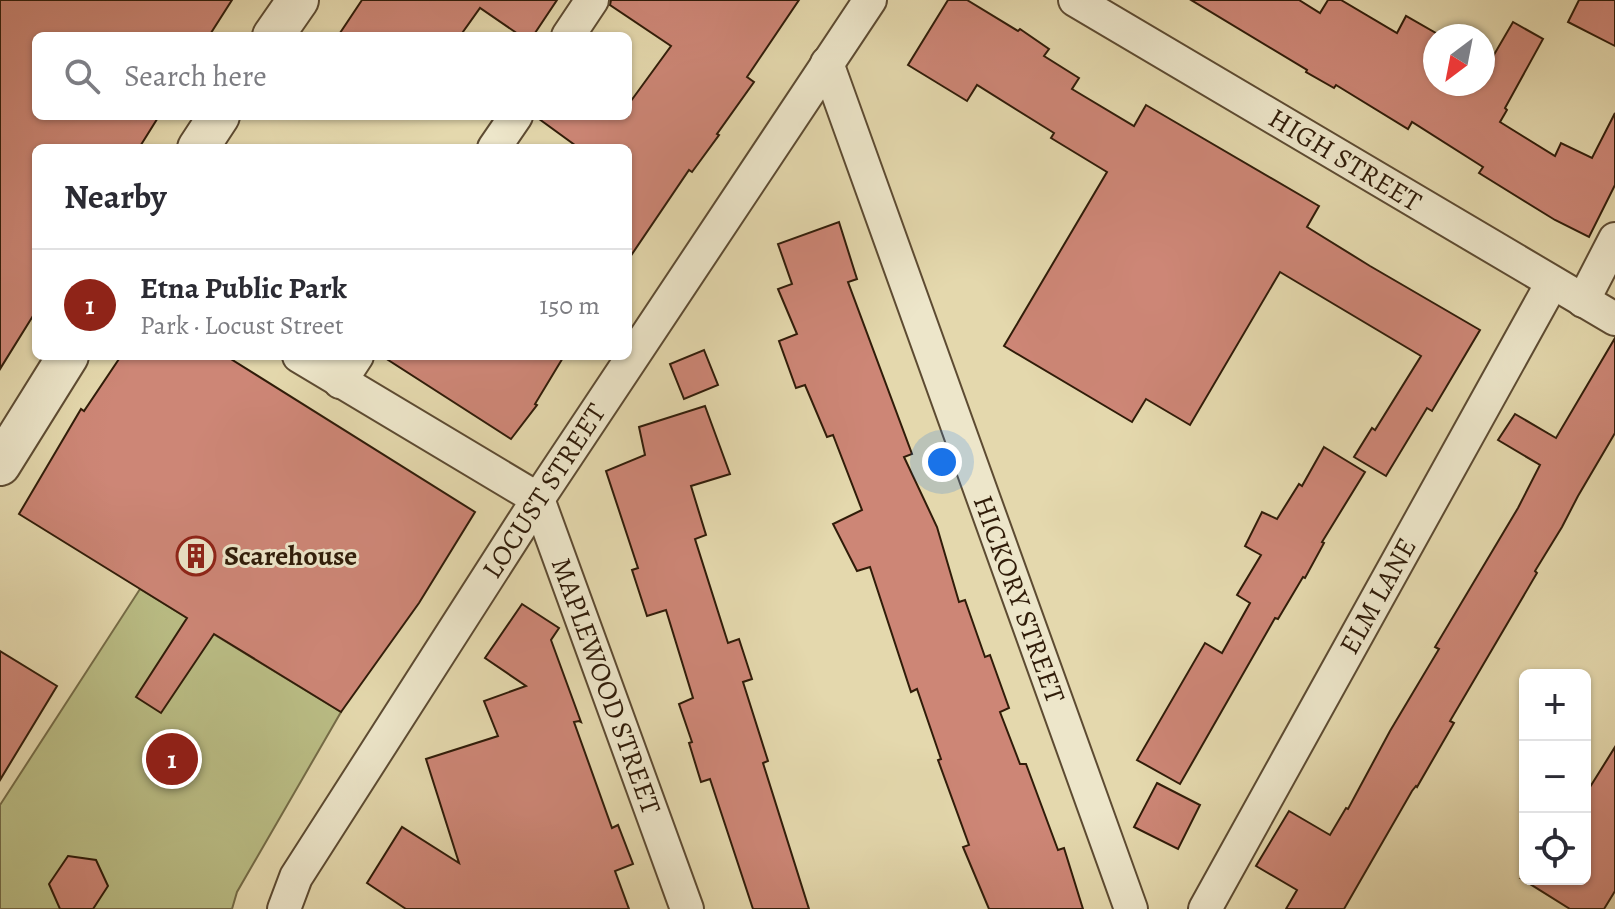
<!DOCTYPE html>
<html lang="en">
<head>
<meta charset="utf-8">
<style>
  :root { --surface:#fff; --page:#f2f2f3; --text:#2b2b33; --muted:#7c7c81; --line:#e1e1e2; --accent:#8f2418 }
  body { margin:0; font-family:Alegreya,serif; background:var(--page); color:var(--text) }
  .controls { position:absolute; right:24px; bottom:24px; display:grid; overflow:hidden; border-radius:12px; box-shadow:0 2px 6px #0004 }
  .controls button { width:72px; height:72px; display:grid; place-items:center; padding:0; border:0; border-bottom:2px solid var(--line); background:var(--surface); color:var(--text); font:40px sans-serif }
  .compass { position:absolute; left:1423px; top:24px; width:72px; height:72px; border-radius:50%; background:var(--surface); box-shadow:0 2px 6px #0004; rotate:212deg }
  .you { position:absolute; left:942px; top:462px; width:28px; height:28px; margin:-20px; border:6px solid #fff; border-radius:50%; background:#1a73e8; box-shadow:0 0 0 12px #1a73e833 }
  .badge { display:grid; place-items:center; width:52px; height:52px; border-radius:50%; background:var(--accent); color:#fff; font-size:26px; font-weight:700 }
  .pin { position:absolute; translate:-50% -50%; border:4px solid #fff; box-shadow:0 2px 8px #0006 }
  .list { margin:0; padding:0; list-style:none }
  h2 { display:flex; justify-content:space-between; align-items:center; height:104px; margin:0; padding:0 32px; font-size:34px }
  h2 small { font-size:26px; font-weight:400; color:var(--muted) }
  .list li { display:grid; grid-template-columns:52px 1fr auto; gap:24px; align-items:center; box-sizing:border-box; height:112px; padding:0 32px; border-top:2px solid var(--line) }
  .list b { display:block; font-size:30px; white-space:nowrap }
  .list p { margin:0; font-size:26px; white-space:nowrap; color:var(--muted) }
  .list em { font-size:26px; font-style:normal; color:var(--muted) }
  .icon { flex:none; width:44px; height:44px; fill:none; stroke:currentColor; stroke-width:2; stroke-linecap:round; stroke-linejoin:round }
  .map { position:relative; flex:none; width:1615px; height:909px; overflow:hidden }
  .search { position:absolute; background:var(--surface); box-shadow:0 2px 6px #0004; left:32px; top:32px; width:600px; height:88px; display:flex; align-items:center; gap:20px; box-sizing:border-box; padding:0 28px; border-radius:12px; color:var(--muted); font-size:30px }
  .panel { position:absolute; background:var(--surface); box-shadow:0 2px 6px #0004; left:32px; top:144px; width:600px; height:216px; border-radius:12px }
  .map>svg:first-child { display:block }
</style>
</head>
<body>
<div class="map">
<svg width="1615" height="909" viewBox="0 0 1615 909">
  <rect width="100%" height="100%" fill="#e4d8ad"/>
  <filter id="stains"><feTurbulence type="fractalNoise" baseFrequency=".0025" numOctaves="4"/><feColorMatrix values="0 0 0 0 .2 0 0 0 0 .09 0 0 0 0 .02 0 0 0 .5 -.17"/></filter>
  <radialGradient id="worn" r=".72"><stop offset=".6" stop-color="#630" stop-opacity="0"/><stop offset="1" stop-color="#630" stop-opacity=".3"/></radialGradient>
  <!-- green -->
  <polygon fill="#babd85" stroke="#756c47" stroke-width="2" points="140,589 341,712 237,892 232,909 0,909 0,805"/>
  <!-- building -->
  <g fill="#cd8676" stroke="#301c09" stroke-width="2">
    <polygon points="0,0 232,0 209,36 36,36 36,116 159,116 139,148 36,148 36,311 0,369"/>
    <polygon points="362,0 557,0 533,36 521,36 480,8 460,36 338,36"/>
    <polygon points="611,0 799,0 747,77 754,82 717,134 719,135 692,172 689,170 628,260 628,148 579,148 535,116 628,116 628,105 671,46 610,5"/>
    <polygon points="948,0 967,0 1018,31 1020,29 1049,49 1044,56 1079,78 1072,89 1134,126 1146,105 1319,206 1307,227 1370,266 1480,330 1432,411 1427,408 1386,476 1354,457 1372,428 1375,430 1421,356 1280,272 1190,425 1146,399 1132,422 1004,346 1107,172 1051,138 1054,133 977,85 967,101 908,65"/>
    <polygon points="1191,0 1299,0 1320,13 1328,0 1341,0 1397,33 1406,16 1441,36 1435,36 1435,84 1483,84 1483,61 1488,65 1513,22 1543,39 1505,108 1507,110 1500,122 1555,156 1561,143 1592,158 1615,113 1615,185 1589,237 1555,220 1479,173 1483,167 1412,122 1408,129 1336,85 1334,88 1306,72 1307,70"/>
    <polygon points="1579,0 1615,0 1615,46 1568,22"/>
    <polygon points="839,222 857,279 848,282 912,454 904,457 937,527 959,602 965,600 985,657 990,655 1009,708 1000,712 1020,764 1026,764 1058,850 1064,848 1083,909 989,909 963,847 969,845 938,760 941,759 917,689 911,692 870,567 857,571 833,524 862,510 833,435 827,437 805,385 796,388 779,341 797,334 778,289 792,284 778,244"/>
    <polygon points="1615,338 1615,433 1578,496 1562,527 1535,571 1537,573 1450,721 1454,723 1417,787 1416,786 1412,791 1344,909 1286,909 1297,890 1256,866 1289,811 1330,835 1346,808 1348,809 1390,731 1439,649 1435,647 1518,508 1540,465 1498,440 1515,414 1556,438"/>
    <polygon points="704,350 718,385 684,399 670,364"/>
    <polygon points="121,356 226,356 475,512 419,603 341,712 214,634 161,713 136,697 187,618 19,514 81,409 84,411"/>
    <polygon points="382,356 564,356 535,404 537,405 511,439"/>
    <polygon points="705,406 730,474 691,486 706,535 695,539 728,643 739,639 752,679 743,682 768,761 763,763 809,909 753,909 710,779 701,782 689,743 692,742 679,704 693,698 666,610 647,616 632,570 638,568 606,471 645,455 639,427"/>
    <polygon points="1324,447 1365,472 1322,542 1324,543 1305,578 1303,577 1278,619 1275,618 1180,784 1137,760 1205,643 1222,653 1250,603 1237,595 1261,555 1245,546 1262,512 1277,519 1299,484 1302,486"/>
    <polygon points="522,604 559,628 551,640 581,722 579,721 574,722 612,828 618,825 633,864 615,871 629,909 406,909 367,883 402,827 459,863 426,759 498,736 484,701 526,686 485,658"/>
    <polygon points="0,651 57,686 0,780"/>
    <polygon points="1615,747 1615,891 1604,909 1570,909 1522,879 1585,879 1585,795"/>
    <polygon points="1157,783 1200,805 1178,849 1134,827"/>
    <polygon points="68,856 96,860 108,886 93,909 60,909 49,884"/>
  </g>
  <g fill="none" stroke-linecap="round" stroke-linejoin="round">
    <defs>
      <g id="minor">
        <polyline points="1075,0 1615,319"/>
        <polyline points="568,36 592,0"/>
        <polyline points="827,63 1131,909"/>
        <polyline points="494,148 516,116"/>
        <polyline points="1583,301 1615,239"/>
        <polyline points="299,356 538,499 687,909"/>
        <polyline points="340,382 357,356"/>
        <polyline points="284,909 296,877 538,499 870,0"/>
        <polyline points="1205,909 1552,283"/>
      </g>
      <g id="tertiary">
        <polyline points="273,36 298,0"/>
        <polyline points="198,148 219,116"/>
        <polyline points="0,465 68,356"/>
      </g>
    </defs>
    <!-- minor casing -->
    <use href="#minor" stroke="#5d4b32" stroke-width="36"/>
    <!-- tertiary casing -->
    <use href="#tertiary" stroke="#5d4b32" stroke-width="44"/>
    <!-- minor -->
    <use href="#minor" stroke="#ede6ca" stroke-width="32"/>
    <!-- tertiary -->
    <use href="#tertiary" stroke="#ede6ca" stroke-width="40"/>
  </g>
  <!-- icons -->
  <defs>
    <symbol id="building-ring" viewBox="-11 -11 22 22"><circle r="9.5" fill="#ede6ca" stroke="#8f2418" stroke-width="1.5"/><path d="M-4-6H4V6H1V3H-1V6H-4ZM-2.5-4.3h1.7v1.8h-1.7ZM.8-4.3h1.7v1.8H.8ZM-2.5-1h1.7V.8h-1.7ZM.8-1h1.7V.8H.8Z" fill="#8f2418"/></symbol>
  </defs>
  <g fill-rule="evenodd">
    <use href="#building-ring" x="174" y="534" width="44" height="44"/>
  </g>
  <g text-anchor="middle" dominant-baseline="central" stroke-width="6" stroke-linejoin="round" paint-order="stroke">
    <!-- street labels -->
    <g font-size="28" fill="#301c09" stroke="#ede6ca">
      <text transform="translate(1345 160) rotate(31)">HIGH STREET</text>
      <text transform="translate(544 491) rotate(-57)">LOCUST STREET</text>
      <text transform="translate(1378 596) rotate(-61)">ELM LANE</text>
      <text transform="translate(1019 599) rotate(70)">HICKORY STREET</text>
      <text transform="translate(606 686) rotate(70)">MAPLEWOOD STREET</text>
    </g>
    <!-- poi labels -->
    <g font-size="28" font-weight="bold" fill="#301c09" stroke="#ede6ca" text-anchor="start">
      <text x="224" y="556">Scarehouse</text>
    </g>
  </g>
  <rect width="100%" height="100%" filter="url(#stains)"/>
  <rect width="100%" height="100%" fill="url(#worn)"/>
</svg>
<div class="controls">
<button>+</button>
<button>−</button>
<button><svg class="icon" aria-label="locate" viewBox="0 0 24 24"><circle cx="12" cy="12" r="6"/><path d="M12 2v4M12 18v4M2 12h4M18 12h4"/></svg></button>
</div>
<svg class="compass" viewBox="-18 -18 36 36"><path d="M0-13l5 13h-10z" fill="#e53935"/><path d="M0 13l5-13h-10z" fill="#7c7c81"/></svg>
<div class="you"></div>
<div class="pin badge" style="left:172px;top:759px">1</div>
<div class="search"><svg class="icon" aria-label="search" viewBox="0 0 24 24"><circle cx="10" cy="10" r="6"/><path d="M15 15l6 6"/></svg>Search here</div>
<section class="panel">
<h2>Nearby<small></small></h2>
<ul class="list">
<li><span class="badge">1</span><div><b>Etna Public Park</b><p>Park · Locust Street</p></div><em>150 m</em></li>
</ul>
</section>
</div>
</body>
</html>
